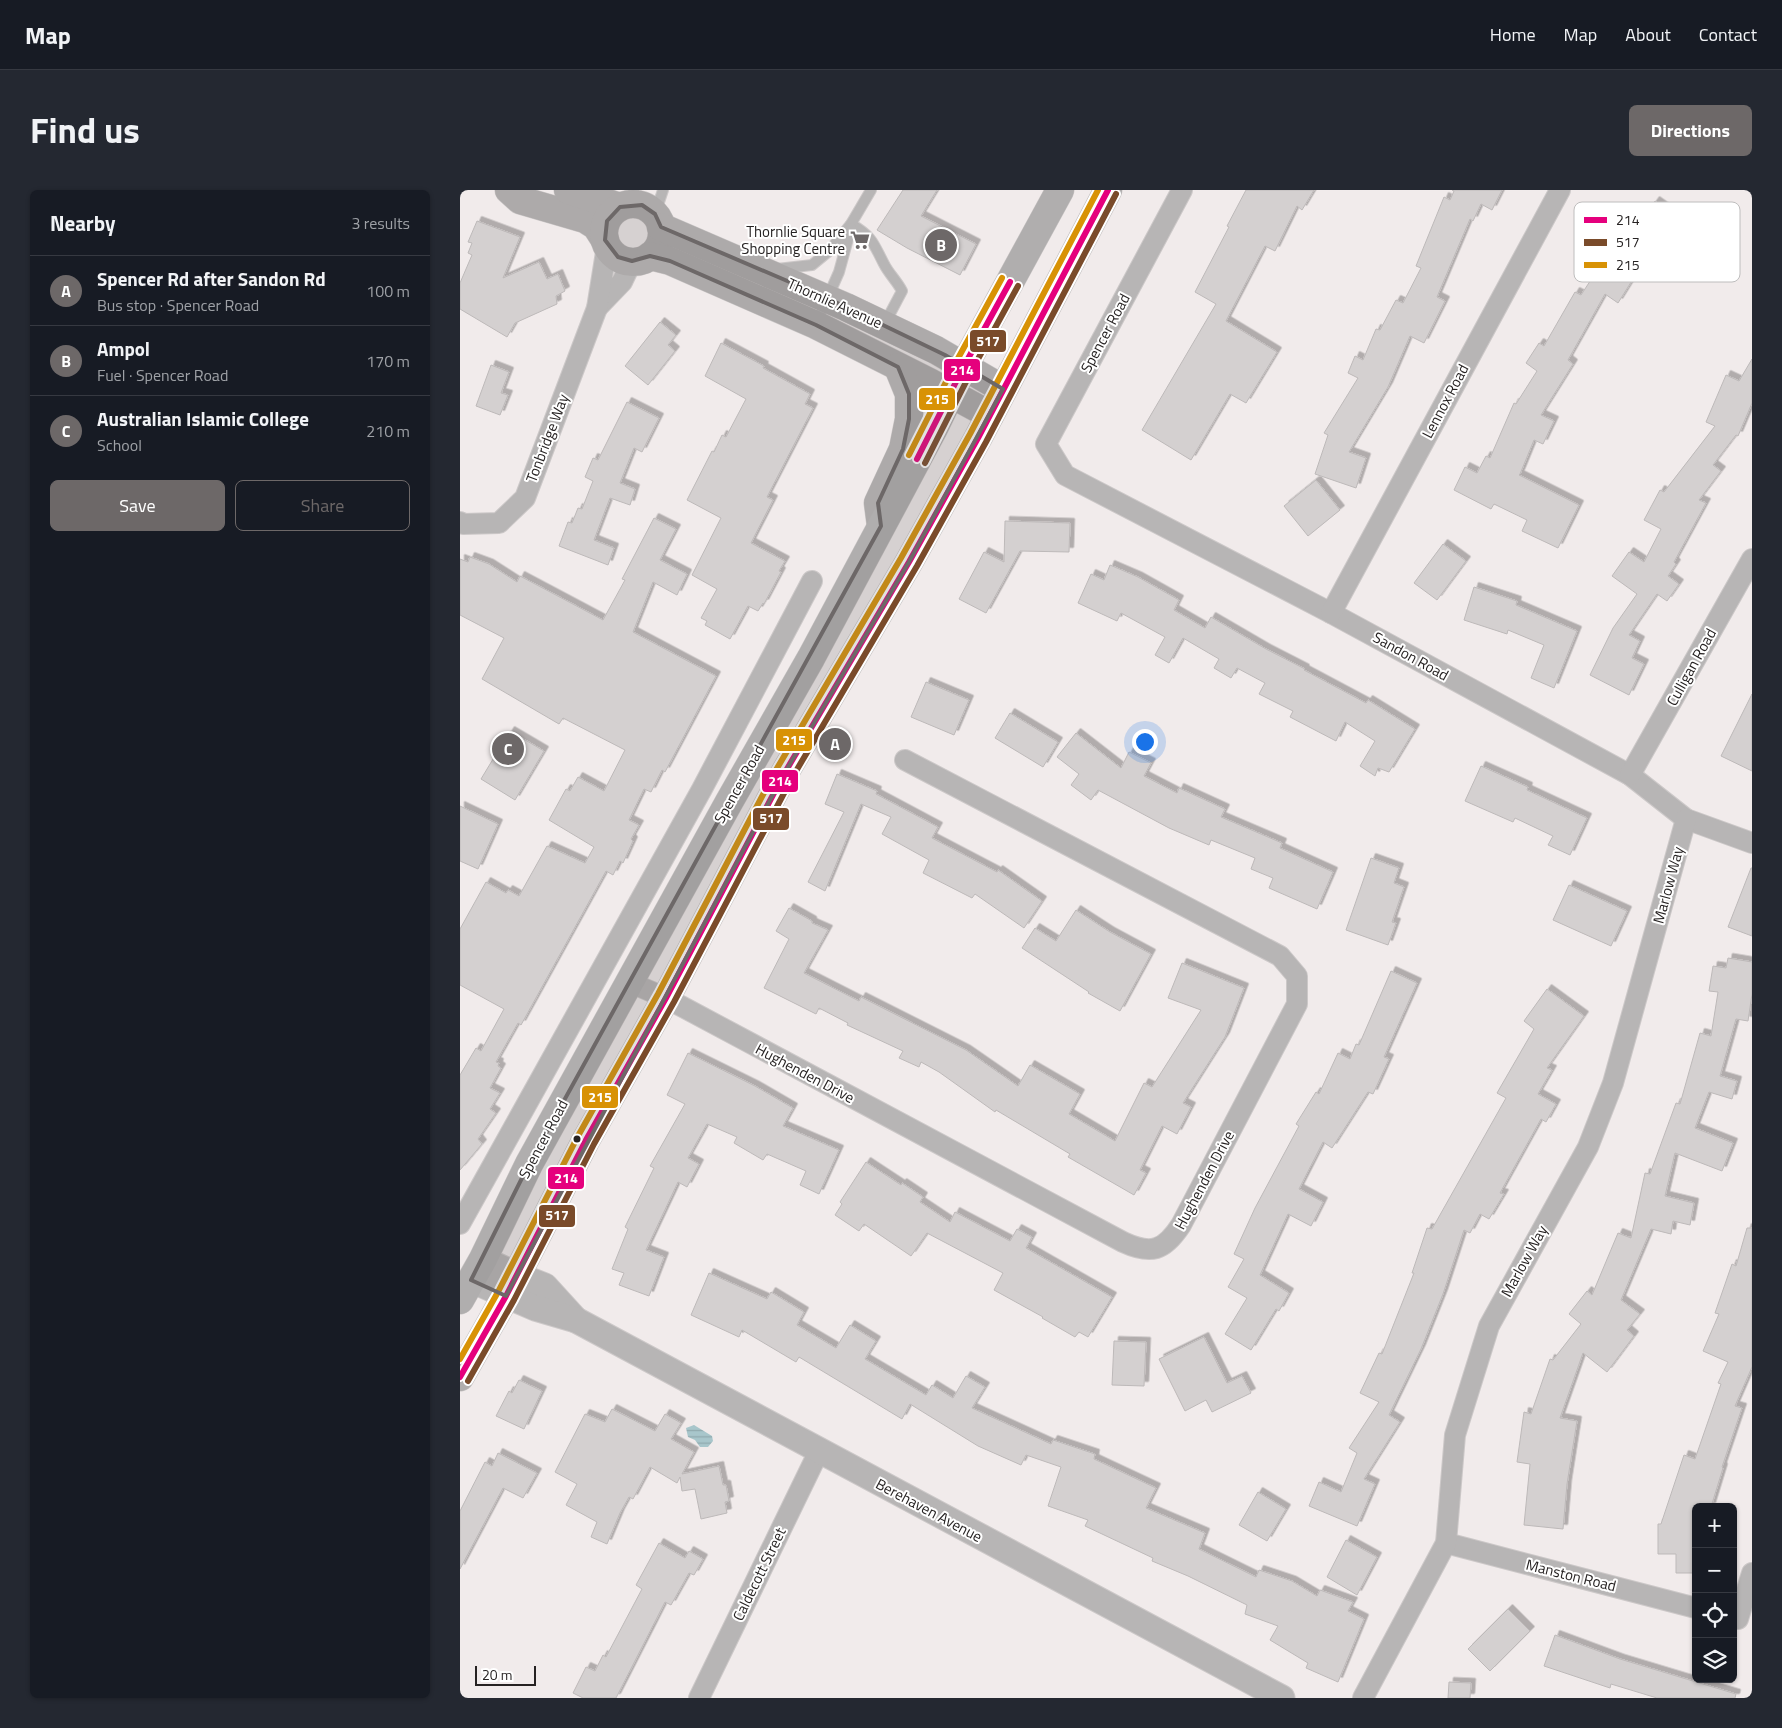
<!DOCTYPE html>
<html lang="en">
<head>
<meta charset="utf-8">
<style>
  :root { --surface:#171b24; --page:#242831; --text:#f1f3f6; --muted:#9ea1a6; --line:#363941; --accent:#6d6868 }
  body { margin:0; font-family:"Titillium Web",sans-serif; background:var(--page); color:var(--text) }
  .controls { position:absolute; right:15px; bottom:15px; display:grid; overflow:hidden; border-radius:8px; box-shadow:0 1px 4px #0004 }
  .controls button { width:45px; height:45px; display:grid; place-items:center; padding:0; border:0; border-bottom:1px solid var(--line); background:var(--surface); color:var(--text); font:25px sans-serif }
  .scale { position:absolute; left:15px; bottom:12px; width:61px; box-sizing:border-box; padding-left:5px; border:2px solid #262222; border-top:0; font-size:14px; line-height:18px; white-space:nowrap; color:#262222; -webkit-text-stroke:4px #fff; paint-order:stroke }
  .you { position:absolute; left:684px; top:551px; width:18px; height:18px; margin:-12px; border:4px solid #fff; border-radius:50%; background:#1a73e8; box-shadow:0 0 0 8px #1a73e833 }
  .badge { display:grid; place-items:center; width:32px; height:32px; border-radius:50%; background:var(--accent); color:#fff; font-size:16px; font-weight:700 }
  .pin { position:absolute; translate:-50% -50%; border:2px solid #fff; box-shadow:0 1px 5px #0006 }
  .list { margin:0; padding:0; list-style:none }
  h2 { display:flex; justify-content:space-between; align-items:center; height:65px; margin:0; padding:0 20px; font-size:21px }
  h2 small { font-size:16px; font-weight:400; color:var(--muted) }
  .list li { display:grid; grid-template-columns:32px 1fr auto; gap:15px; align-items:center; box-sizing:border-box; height:70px; padding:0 20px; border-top:1px solid var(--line) }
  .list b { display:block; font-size:19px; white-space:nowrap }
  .list p { margin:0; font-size:16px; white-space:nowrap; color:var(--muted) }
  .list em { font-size:16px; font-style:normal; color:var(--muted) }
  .actions { display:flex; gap:10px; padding:15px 20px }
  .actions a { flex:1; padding:11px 0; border:1px solid var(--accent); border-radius:8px; text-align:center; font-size:18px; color:var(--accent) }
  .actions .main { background:var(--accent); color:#fff }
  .icon { flex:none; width:28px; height:28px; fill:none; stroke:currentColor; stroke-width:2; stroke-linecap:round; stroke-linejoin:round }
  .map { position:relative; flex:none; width:1292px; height:1508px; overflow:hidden; border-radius:8px }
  header { display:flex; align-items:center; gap:30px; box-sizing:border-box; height:70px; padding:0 25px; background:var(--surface); border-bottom:1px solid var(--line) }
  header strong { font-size:24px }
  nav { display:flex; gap:28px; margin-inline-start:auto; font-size:18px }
  .intro { display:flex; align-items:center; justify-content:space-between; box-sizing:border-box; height:120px; padding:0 30px }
  h1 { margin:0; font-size:35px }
  .button { padding:12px 22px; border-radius:8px; background:var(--accent); color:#fff; font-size:18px; font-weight:700 }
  main { display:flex; gap:30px; padding:0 30px }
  aside { flex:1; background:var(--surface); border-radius:8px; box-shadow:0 1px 4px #0004 }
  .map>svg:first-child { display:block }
</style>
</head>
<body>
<header>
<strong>Map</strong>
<nav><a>Home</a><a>Map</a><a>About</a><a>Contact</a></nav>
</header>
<div class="intro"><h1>Find us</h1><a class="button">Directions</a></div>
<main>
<aside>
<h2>Nearby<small>3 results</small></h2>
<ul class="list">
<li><span class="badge">A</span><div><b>Spencer Rd after Sandon Rd</b><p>Bus stop · Spencer Road</p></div><em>100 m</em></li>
<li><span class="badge">B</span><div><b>Ampol</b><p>Fuel · Spencer Road</p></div><em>170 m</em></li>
<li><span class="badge">C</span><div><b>Australian Islamic College</b><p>School</p></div><em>210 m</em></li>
</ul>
<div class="actions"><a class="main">Save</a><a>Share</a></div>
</aside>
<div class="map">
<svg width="1292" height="1508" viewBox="0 0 1292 1508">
  <defs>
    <pattern id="water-rules" width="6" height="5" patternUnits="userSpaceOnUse" patternTransform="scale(1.25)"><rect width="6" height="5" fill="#a8c6cb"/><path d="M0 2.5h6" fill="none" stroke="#90aaae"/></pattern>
    <filter id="shadow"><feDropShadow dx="4.5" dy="-4.5" stdDeviation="0" flood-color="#0004"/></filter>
  </defs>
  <rect width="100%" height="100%" fill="#f1ebeb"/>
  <!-- water -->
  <polygon fill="url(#water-rules)" points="234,1235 252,1246 253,1251 248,1257 240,1257 235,1250 228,1247 226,1238"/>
  <!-- building -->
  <g fill="#d4d0d0" stroke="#bdb9b9" filter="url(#shadow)">
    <polygon points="443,0 477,0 461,26 516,54 500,85 447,58 417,40"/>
    <polygon points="786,0 854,0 842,20 837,16 815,61 805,56 766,131 817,162 786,213 770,204 731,270 682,240 756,114 735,102 769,37 767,36"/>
    <polygon points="992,0 1042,0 1032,20 1021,14 1013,31 1010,29 977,107 985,111 964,153 950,146 928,197 889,262 906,268 896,298 855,284 868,245 864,243 898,188 888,183 895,166 903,170 916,139 920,140 936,110 943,113 961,78 956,76 984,7 990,10 994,1"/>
    <polygon points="1195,11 1219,28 1191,67 1188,65 1158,113 1145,104 1108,170 1113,174 1081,225 1094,231 1083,254 1074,250 1060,284 1059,285 1119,315 1098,358 1062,341 1067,330 1034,314 1031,319 994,300 1005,277 1017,283 1026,266 1030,268 1054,213 1056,214 1077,181 1066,173 1079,153 1084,156 1115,102 1121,105 1138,79 1128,73 1145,46 1162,57"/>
    <polygon points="17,31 60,47 43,88 79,72 87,89 98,84 105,101 96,106 97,114 55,133 47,147 0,119 0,93 12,65 8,63 12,53 8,52"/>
    <polygon points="200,132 216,145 208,155 215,161 188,195 165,176"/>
    <polygon points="261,153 304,176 303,178 350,204 345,214 353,218 307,307 313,310 291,353 325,371 319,381 321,382 304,414 303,413 298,421 288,416 270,449 245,435 247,431 241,428 257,399 232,385 261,328 227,310 252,261 254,262 262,245 266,247 286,209 245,186"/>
    <polygon points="1292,169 1292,213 1278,246 1276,245 1253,275 1261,281 1239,310 1246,313 1214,372 1216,374 1208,386 1219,394 1207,411 1197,404 1169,445 1180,451 1172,468 1184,474 1169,505 1130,485 1153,438 1177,404 1152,386 1169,362 1184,372 1201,339 1184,330 1200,300 1204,302 1255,236 1246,232 1266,185 1279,191"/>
    <polygon points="31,175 49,182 41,203 48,205 40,225 16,216"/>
    <polygon points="167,212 199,228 182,262 174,258 160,293 175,299 170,315 150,308 134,350 154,358 148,375 99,356 108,332 112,333 118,318 122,319 133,291 125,287 133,268 138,270"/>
    <polygon points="856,290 880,320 848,346 824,316"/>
    <polygon points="194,328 216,339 200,370 227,384 217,405 193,392 173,442 256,486 205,582 202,580 191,602 184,599 169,630 179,635 171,649 173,651 163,673 160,671 153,685 146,681 61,835 58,833 36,872 39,873 38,876 41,878 30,898 40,903 30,919 36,923 18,949 22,954 0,980 0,885 16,858 21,861 44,819 0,795 0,739 26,692 46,703 48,700 59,706 87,656 125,673 134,657 89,630 106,599 110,601 118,587 144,601 165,560 103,528 99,534 22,489 44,448 0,425 0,369 8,372 10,367 29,374 57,392 60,386 143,430 165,390 162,389"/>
    <polygon points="545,331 610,333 609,362 560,361 526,423 499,409 524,362 544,372"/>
    <polygon points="983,354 1006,371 977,410 954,393"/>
    <polygon points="650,375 678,387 719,410 714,420 745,438 751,427 806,459 845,479 844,480 906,513 908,510 955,539 929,582 918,578 915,586 900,576 915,551 885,532 876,551 830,527 833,521 799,504 805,493 777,478 771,488 754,478 759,469 723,448 709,473 695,465 705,447 661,423 657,431 618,413 631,384 644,390"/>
    <polygon points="1014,397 1057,411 1056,415 1117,441 1094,498 1071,488 1084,455 1048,440 1047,444 1004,430"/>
    <polygon points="466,492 509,510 494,545 451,527"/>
    <polygon points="1292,504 1292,581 1261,566"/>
    <polygon points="550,523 598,552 583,577 535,548"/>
    <polygon points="50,541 84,561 55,610 21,589"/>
    <polygon points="616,543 661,578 669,562 691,573 684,586 717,603 719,598 765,619 761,627 822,653 820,658 873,682 857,719 809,698 813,688 791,679 795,668 751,650 749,655 709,638 638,600 631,610 611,595 619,584 597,567"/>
    <polygon points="1021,576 1068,597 1067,600 1127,628 1110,665 1088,655 1093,646 1055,628 1053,632 1005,611"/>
    <polygon points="377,584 417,601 416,604 478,637 472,648 537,682 538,680 582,711 564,738 515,704 512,708 463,683 469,670 422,644 431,627 401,614 365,701 348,692 384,622 365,614"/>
    <polygon points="0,616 38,634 18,679 0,671"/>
    <polygon points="911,668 939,678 934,693 944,697 932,732 936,733 928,755 886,740"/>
    <polygon points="1291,678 1292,678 1292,746 1268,737"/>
    <polygon points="1109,695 1167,721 1151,756 1093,730"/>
    <polygon points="329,718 352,731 352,733 368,740 344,783 399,811 401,807 506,860 558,896 570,875 620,904 609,924 655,951 684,893 692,897 741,820 708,808 722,773 784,798 765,847 723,913 731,917 717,944 702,936 680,980 686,983 674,1005 608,967 610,964 536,920 535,922 479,882 461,872 459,877 439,868 443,861 387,835 388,833 359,818 356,824 304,798 329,749 316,741"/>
    <polygon points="616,720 650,742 691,764 660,821 628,803 629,802 562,758 575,738 596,751"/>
    <polygon points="1268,768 1292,772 1292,804 1288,831 1276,829 1260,886 1277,891 1272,909 1249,902 1235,938 1273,953 1262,981 1215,963 1205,1006 1234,1013 1230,1035 1213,1031 1211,1044 1191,1039 1161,1110 1180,1124 1167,1140 1174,1146 1147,1182 1123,1163 1100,1228 1117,1231 1107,1294 1103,1339 1064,1335 1070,1274 1057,1272 1064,1222 1071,1224 1090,1169 1093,1170 1121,1134 1109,1124 1127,1101 1132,1105 1158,1043 1171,1048 1185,983 1190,984 1216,913 1220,914 1240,843 1251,846 1258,802 1249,801 1253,776 1266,778"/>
    <polygon points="931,781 957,793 924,867 929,869 913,904 908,902 872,958 863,952 839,999 863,1012 851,1036 828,1024 800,1085 829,1103 819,1121 816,1119 791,1160 765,1144 787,1108 768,1097 784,1069 774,1064 795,1018 839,936 836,934 856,902 859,904 878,863 890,869 896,854 899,855"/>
    <polygon points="1087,799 1124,826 1087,878 1092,880 1078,904 1096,914 1086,932 1081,929 1040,1003 1044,1004 1029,1029 1020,1024 1010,1043 1004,1040 983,1104 961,1159 929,1225 940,1232 904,1289 915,1294 897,1336 849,1316 859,1292 881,1302 897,1263 889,1258 919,1212 900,1203 919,1163 922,1164 954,1083 952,1083 967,1038 972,1039 1046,908 1037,903 1074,839 1064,831"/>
    <polygon points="228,863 295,896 333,918 323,936 379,960 359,1004 340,995 346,981 307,964 303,970 274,953 277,947 247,934 228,968 239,974 227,997 218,992 186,1060 204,1067 189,1106 159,1095 164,1083 152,1079 168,1039 165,1037 194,978 190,976 225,914 207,905"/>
    <polygon points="406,972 441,995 442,993 463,1007 460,1012 490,1032 495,1022 550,1051 557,1039 572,1047 566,1058 652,1107 628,1147 619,1142 615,1147 582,1128 583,1127 534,1100 543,1083 467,1043 451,1066 404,1034 399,1041 375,1025 382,1014 380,1012"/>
    <polygon points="1287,1038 1292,1038 1292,1177 1275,1216 1282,1218 1262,1277 1263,1278 1251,1317 1236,1317 1236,1383 1216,1383 1216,1364 1198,1364 1198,1334 1201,1334 1224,1265 1235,1269 1261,1194 1258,1193 1268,1172 1243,1161 1259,1124 1255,1123 1272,1074 1276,1076"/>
    <polygon points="249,1083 307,1109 311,1102 344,1122 337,1135 376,1158 390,1135 416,1151 405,1169 466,1205 472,1195 493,1208 506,1186 525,1197 512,1218 591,1254 593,1250 635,1264 634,1269 696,1298 686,1318 745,1343 739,1359 796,1387 799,1380 832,1391 857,1406 860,1400 893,1412 888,1421 904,1429 878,1492 846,1478 848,1473 810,1450 818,1436 785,1424 787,1415 728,1386 692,1371 693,1368 625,1336 628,1330 588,1316 601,1277 566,1265 561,1275 518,1256 450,1214 442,1229 339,1167 336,1172 282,1140 279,1147 231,1125"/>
    <polygon points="744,1147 767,1193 782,1186 791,1203 752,1222 746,1210 725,1221 699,1169"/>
    <polygon points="654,1151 686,1152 684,1196 652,1195"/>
    <polygon points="59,1190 82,1201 64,1239 36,1226 49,1201 52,1203"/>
    <polygon points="152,1219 195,1241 205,1224 221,1233 211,1249 234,1262 222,1284 259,1276 263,1295 266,1295 269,1311 265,1312 267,1323 241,1329 235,1299 222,1301 220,1287 217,1293 190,1277 173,1309 169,1307 160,1323 147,1354 131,1347 137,1332 106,1315 117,1294 95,1282 125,1224 145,1232"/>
    <polygon points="38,1263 77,1283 63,1308 43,1298 0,1379 0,1321 25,1272 32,1276"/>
    <polygon points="798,1302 826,1319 807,1351 779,1335"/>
    <polygon points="886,1350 917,1367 897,1405 867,1387"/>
    <polygon points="199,1353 225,1368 229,1361 243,1369 234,1385 229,1383 211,1415 205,1412 156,1508 123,1508 113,1503 126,1477 135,1481 143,1465 146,1467 182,1399 176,1395"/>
    <polygon points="1048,1419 1070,1441 1030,1481 1008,1459"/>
    <polygon points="1095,1445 1160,1469 1276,1504 1275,1508 1197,1508 1151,1494 1150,1498 1084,1476"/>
    <polygon points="989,1492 1011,1493 1010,1508 988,1508"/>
  </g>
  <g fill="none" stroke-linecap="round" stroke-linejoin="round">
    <defs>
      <g id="service">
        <polyline points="167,14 174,0"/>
        <polyline points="195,24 203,0"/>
        <path d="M391,34C413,47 413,53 424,74C429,84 437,91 442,101L424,135"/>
        <polyline points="317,79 352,75 369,61 391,34 411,0"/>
        <polyline points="356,134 379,82 391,38"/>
      </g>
      <g id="minor">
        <polyline points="722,0 586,254 605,285 871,423 1170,585 1226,629 1292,653"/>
        <polyline points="137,118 162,92 172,71"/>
        <polyline points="0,332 3,334 39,333 65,308 137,118 147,56"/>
        <polyline points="871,423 1100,0"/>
        <polyline points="1170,585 1292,369"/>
        <path d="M169,792L206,808L663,1052C691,1065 704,1061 721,1035L837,814V786L820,766L445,570"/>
        <polyline points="0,1034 242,599 352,391"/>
        <polyline points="986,1353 1236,1418"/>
        <polyline points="1278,1429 1292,1383"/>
        <polyline points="239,1508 359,1261"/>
        <polyline points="903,1508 986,1353 995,1245 1029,1136 1128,957 1153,893 1226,629"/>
      </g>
      <g id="tertiary">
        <polyline points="23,1069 57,1085 85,1096 116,1130"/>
        <polyline points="11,1090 75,1118 116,1130 822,1508"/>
      </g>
      <g id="secondary">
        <polyline points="49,0 60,10 125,29 136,36 145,50"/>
        <polyline points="108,0 160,17"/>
        <circle cx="173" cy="43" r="29"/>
        <polyline points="201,37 386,117 476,160 543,199"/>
        <polyline points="190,66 210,71 356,135 471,193 530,225"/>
        <polyline points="421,336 418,313 443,259 449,229 449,204 438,177"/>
      </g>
      <g id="primary">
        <polyline points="0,1110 23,1069 69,974 269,612 351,468 474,238 504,176 600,0"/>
        <polyline points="0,1187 46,1106 126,950 206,808 324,584 449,372 518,248 648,0"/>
      </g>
    </defs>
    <!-- service casing -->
    <use href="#service" stroke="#ccc8c8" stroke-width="12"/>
    <!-- minor casing -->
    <use href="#minor" stroke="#ccc8c8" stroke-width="22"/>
    <!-- tertiary casing -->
    <use href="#tertiary" stroke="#ccc8c8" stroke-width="27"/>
    <!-- secondary casing -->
    <use href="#secondary" stroke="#ccc8c8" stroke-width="29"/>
    <!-- primary casing -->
    <use href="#primary" stroke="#ccc8c8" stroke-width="29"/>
    <!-- service -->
    <use href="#service" stroke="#b7b5b5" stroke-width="10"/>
    <!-- minor -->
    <use href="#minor" stroke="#b7b5b5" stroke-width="20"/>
    <!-- tertiary -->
    <use href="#tertiary" stroke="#b7b5b5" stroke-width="25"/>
    <!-- secondary -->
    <use href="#secondary" stroke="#adaaaa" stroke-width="28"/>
    <!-- primary -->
    <use href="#primary" stroke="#b0aeae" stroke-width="28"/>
    <defs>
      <g id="bus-1">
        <polyline points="457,269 504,176 550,92"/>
        <polyline points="0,1187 46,1106 126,950 206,808 324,584 449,372 518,248 648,0"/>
      </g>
      <g id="bus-2">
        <polyline points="465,273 512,180 558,96"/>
        <polyline points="8,1191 54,1110 134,954 214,812 332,588 457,376 526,252 656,4"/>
      </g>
      <g id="bus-3">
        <polyline points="449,265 496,172 542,88"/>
        <polyline points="0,1169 38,1102 118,946 198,804 316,580 441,368 510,244 638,0"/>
      </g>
    </defs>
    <!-- bus-1 casing -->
    <use href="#bus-1" stroke="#fff" stroke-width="10"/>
    <!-- bus-2 casing -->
    <use href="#bus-2" stroke="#fff" stroke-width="10"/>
    <!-- bus-3 casing -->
    <use href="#bus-3" stroke="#fff" stroke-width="10"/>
    <!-- bus-1 -->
    <use href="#bus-1" stroke="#e5007d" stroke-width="6"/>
    <!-- bus-2 -->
    <use href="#bus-2" stroke="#7a4b2a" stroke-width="6"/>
    <!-- bus-3 -->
    <use href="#bus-3" stroke="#d89205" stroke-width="6"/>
  </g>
  <!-- marked area -->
  <path fill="#6d6868" fill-opacity="0.2" stroke="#6d6868" stroke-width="4" stroke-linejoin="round" d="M182,15L195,24L201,37L367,108L485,165L543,199L449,372L324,584L46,1106L11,1090L69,974L421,336L418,313L443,259L449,229V204L438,177L356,135L210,71L190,66L172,71L158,67L145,50L147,31L160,17Z"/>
  <!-- icons -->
  <defs>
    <symbol id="supermarket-bare" viewBox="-9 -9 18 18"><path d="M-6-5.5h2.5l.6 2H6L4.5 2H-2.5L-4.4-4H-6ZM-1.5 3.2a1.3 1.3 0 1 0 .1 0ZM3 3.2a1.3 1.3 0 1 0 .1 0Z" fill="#6d6868" stroke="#fff" stroke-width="2.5" paint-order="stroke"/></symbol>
  </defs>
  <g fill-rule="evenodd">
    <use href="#supermarket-bare" x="386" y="36" width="28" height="28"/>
  </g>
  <!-- markers -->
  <circle fill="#262222" stroke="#fff" stroke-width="2" cx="117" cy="949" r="4.5"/>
  <g text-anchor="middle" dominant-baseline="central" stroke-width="4" stroke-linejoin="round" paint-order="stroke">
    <!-- poi labels -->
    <g font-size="15" fill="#262222" stroke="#fff" text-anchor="end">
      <text x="385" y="41">Thornlie Square<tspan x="385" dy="17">Shopping Centre</tspan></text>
    </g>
    <!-- street labels -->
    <g font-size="15" fill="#262222" stroke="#fff">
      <text transform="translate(375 113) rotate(24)">Thornlie Avenue</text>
      <text transform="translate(645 143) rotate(-62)">Spencer Road</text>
      <text transform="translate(985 211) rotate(-62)">Lennox Road</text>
      <text transform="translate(87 248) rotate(-69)">Tonbridge Way</text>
      <text transform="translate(951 466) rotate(29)">Sandon Road</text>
      <text transform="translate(1231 477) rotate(-61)">Culligan Road</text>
      <text transform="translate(279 594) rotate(-61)">Spencer Road</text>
      <text transform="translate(1208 695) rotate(-75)">Marlow Way</text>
      <text transform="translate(345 883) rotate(28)">Hughenden Drive</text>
      <text transform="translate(83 949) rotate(-62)">Spencer Road</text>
      <text transform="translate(744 990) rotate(-62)">Hughenden Drive</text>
      <text transform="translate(1064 1071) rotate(-61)">Marlow Way</text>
      <text transform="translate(469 1320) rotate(28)">Berehaven Avenue</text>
      <text transform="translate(299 1384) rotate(-64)">Caldecott Street</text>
      <text transform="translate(1111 1385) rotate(14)">Manston Road</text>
    </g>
  </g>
  <!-- legend -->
  <rect x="1114" y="12" width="166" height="80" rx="8" fill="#fff" stroke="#bebdbd" stroke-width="1"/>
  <rect x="1124" y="27" width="23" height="6" fill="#e5007d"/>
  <rect x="1124" y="49" width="23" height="7" fill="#7a4b2a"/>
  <rect x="1124" y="72" width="23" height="6" fill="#d89205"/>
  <g font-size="14" fill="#262222">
    <text x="1156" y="35">214</text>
    <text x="1156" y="57">517</text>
    <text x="1156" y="80">215</text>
  </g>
  <g stroke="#fff" stroke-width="2">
    <rect x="509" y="139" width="38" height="24" rx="5" fill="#7a4b2a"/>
    <rect x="483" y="168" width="38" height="24" rx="5" fill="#e5007d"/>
    <rect x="458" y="197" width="38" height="24" rx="5" fill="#d89205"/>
    <rect x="315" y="538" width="38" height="24" rx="5" fill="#d89205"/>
    <rect x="301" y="579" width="38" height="24" rx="5" fill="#e5007d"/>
    <rect x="292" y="617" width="38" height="24" rx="5" fill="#7a4b2a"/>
    <rect x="121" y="895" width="38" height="24" rx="5" fill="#d89205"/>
    <rect x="87" y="976" width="38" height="24" rx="5" fill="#e5007d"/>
    <rect x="78" y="1014" width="38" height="24" rx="5" fill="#7a4b2a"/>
  </g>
  <g font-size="14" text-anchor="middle" font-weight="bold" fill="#fff">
    <text x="528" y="156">517</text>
    <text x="502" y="185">214</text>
    <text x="477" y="214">215</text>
    <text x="334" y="555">215</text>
    <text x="320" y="596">214</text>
    <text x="311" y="633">517</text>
    <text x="140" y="912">215</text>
    <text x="106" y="993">214</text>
    <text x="97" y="1030">517</text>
  </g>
</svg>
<div class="controls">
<button>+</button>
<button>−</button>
<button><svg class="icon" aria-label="locate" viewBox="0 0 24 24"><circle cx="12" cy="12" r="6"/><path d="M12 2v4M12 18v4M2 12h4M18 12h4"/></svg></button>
<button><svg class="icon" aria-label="layers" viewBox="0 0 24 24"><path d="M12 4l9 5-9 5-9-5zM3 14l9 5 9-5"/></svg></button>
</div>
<div class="scale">20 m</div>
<div class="you"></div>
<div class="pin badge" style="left:375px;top:554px">A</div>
<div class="pin badge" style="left:481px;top:55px">B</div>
<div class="pin badge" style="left:48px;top:559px">C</div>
</div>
</main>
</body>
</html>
